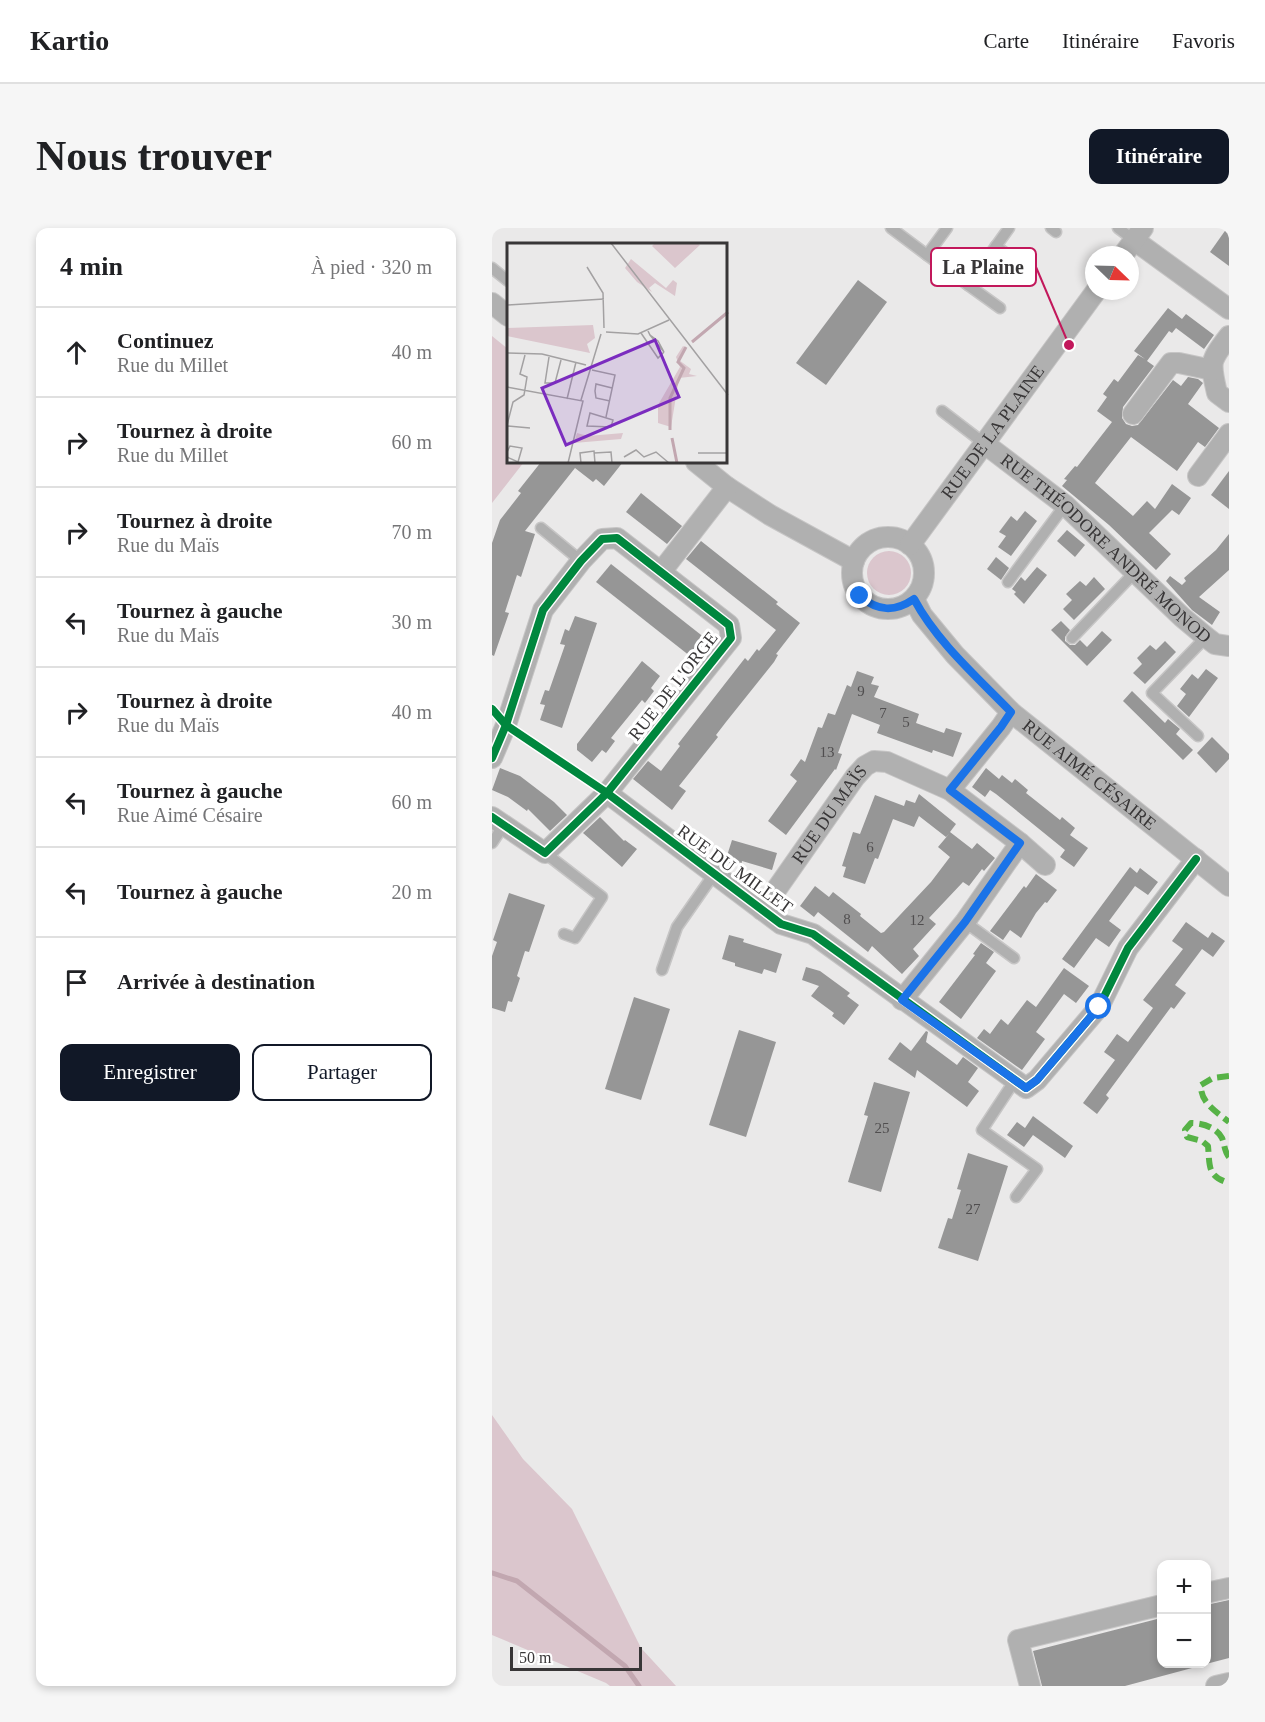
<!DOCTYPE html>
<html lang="fr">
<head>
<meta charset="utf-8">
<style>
  :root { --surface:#fff; --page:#f6f6f6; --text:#202124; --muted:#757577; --line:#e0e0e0; --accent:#111827 }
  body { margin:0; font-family:Georgia,serif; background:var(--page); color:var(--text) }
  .controls { position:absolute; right:18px; bottom:18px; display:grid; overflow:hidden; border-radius:12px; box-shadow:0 3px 9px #0003 }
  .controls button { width:54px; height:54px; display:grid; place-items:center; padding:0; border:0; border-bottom:2px solid var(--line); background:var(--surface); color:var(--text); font:30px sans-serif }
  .compass { position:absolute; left:593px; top:18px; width:54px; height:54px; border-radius:50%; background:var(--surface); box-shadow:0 3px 9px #0003; rotate:113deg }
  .scale { position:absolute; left:18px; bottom:15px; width:132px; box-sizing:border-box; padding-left:6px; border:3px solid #383637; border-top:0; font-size:16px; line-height:21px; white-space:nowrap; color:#383637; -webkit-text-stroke:4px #fff; paint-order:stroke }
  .stop { position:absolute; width:18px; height:18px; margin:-14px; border:4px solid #1a73e8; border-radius:50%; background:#fff }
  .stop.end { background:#1a73e8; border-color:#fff; box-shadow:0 2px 6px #0008 }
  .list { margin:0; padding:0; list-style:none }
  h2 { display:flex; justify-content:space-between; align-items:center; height:78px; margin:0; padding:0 24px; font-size:26px }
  h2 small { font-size:20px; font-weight:400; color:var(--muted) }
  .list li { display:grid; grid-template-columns:39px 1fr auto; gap:18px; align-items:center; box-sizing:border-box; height:90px; padding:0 24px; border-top:2px solid var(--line) }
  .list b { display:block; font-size:22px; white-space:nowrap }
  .list p { margin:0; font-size:20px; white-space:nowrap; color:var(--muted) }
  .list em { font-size:20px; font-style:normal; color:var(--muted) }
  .actions { display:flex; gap:12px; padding:18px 24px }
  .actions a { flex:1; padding:14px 0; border:2px solid var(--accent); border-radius:12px; text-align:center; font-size:21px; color:var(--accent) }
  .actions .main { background:var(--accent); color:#fff }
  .icon { flex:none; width:33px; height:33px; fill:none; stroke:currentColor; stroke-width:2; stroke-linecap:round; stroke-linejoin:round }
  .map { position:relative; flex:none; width:737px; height:1458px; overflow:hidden; border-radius:12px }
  header { display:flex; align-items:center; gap:36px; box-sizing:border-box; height:84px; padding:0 30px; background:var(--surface); border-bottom:2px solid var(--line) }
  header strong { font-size:28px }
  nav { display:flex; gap:33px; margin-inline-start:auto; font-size:21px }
  .intro { display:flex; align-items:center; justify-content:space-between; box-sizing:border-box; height:144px; padding:0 36px }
  h1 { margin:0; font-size:42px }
  .button { padding:15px 27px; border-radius:12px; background:var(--accent); color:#fff; font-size:21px; font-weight:700 }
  main { display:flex; gap:36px; padding:0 36px }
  aside { flex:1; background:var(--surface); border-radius:12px; box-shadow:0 3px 9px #0003 }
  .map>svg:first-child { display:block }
</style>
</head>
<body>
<header>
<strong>Kartio</strong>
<nav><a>Carte</a><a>Itinéraire</a><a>Favoris</a></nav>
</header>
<div class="intro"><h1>Nous trouver</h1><a class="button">Itinéraire</a></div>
<main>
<aside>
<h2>4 min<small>À pied · 320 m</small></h2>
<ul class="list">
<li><svg class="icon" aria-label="ahead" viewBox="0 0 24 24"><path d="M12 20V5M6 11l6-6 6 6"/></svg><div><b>Continuez</b><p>Rue du Millet</p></div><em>40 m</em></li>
<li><svg class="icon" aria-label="right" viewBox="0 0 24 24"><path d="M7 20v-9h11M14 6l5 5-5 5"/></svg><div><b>Tournez à droite</b><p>Rue du Millet</p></div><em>60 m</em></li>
<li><svg class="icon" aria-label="right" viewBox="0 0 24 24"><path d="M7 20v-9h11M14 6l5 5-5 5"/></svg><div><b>Tournez à droite</b><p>Rue du Maïs</p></div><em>70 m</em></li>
<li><svg class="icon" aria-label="left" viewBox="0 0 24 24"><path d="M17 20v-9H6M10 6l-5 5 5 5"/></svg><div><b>Tournez à gauche</b><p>Rue du Maïs</p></div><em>30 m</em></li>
<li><svg class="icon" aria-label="right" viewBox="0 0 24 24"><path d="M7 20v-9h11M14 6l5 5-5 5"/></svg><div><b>Tournez à droite</b><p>Rue du Maïs</p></div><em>40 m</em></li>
<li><svg class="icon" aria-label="left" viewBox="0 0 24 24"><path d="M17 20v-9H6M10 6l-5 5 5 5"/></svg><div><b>Tournez à gauche</b><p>Rue Aimé Césaire</p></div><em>60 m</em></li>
<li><svg class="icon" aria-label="left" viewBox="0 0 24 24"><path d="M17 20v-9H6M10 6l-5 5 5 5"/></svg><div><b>Tournez à gauche</b></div><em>20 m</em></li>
<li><svg class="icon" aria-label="arrive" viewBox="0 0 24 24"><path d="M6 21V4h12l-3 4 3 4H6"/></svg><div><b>Arrivée à destination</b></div></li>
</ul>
<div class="actions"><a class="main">Enregistrer</a><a>Partager</a></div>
</aside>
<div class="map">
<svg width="737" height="1458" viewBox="0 0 737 1458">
  <rect width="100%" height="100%" fill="#eae9e9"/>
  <!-- green -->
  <g fill="#dbc6cd">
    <polygon points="0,108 16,121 16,234 32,234 0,275"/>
    <circle cx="397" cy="345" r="22"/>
    <polygon points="0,1187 31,1231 80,1281 149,1420 184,1458 118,1458 114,1455 0,1407"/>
  </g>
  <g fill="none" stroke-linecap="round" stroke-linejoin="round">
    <!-- stream -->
    <polyline stroke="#c2a7b0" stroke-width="5" points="0,1345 25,1353 133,1438 147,1458"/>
  </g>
  <!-- building -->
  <g fill="#969696">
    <polygon points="735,0 737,0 737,38 718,24"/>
    <polygon points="366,52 395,74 334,157 304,135"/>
    <polygon points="676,80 690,91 694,86 722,107 712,121 684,100 680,105 677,103 655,133 662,138 631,179 630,190 634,196 640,198 646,197 681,152 689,158 696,149 706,151 711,155 696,176 727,200 713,219 706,214 685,243 639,209 603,255 641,288 655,273 663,281 680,256 699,270 687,287 680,282 657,305 679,326 664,342 617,297 570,258 575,252 572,251 583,238 585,239 620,194 605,183 615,169 611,166 622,151 626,154 646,127 653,131 642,123"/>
    <polygon points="49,234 131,234 112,258 104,251 101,254 83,240 33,303 43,306 29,349 25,347 13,384 17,385 2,428 0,427 0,315 8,292 29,265 26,263"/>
    <polygon points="737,243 737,281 719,267"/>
    <polygon points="149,265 190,298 175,316 134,284"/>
    <polygon points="533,283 545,293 519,328 506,319 514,308 507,304 519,288 525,293"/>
    <polygon points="575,302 593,317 583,329 565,313"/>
    <polygon points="737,306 737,342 707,369 728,384 720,397 700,382 674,353 678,348 690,357 694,353 692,350 724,322"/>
    <polygon points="209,313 286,374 284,376 308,395 284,426 286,427 282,434 234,494 224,507 226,509 187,558 194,563 180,582 141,551 156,533 169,543 188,518 186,516 253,430 256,433 265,421 267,423 284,402 194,331"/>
    <polygon points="504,329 517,340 509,352 495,341"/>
    <polygon points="119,336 218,414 203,432 104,354"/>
    <polygon points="545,339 555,347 532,376 522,366 524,364 520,361 529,349 533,353"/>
    <polygon points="602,349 613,361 582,392 571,381 580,372 574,366 588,353 594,358"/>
    <polygon points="83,388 105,395 70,500 48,492 53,477 48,476 53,462 57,463 73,417 68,416 73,401 77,403"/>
    <polygon points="569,393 578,402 573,409 573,413 578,417 583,417 588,412 595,419 610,403 620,412 595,438 559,402"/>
    <polygon points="673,413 684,424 653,456 641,445 650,436 645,430 658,417 664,422"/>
    <polygon points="150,433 168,448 159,460 162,463 153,475 150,472 119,510 123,513 114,525 110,522 100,534 85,522 85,516"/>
    <polygon points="714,441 726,450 697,489 685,478 694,466 688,461 700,446 706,451"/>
    <polygon points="365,443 382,449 379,456 387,458 382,469 427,486 424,495 452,505 454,500 470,505 461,529 441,522 440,525 385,505 388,497 360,486 346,525 350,526 344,542 343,541 294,607 276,593 305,553 298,547 309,531 313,534 326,499 330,500 336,485 343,487 355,457 359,459"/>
    <polygon points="640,463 673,495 676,491 688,501 684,506 701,522 691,532 631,473"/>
    <polygon points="720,509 737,526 737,531 724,545 705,525"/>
    <polygon points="8,540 28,548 62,574 75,587 58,603 36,581 35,583 16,569 0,562"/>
    <polygon points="494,540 507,551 510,547 520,555 523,551 536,562 534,565 568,592 570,589 583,600 578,607 596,620 582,639 568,629 573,622 504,566 498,562 493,569 480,559"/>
    <polygon points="427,566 464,596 458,604 480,621 485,615 503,630 492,643 490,641 477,658 471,654 437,690 444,696 421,721 427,728 410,746 380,718 376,724 326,684 322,689 308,678 323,658 337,669 341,664 369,686 368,688 389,705 392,704 439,654 458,629 446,619 457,606 454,609 427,588 422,599 401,591 386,631 383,630 373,656 351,649 354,639 350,638 361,604 368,606 383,567 412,578 414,572 423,575"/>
    <polygon points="108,589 132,613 133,612 145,621 130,639 91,605"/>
    <polygon points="240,612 285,625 280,642 250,633 249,639 233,634"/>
    <polygon points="638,639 645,645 648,640 666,654 656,667 643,658 617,693 629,702 617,719 604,710 582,740 570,731"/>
    <polygon points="544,646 565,662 555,675 553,674 544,685 529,710 518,702 511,712 498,703 532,658 534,660"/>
    <polygon points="17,665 53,677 37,724 33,723 25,748 28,750 20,774 16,773 13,784 0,780 0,728 5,714 1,712"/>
    <polygon points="694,694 716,710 720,704 733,713 721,729 710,721 683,757 694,765 682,781 679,779 614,867 617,870 605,886 591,875 623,832 612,824 625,806 636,814 661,780 651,772 691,721 680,713"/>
    <polygon points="237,707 252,711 251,714 290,726 284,745 272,741 270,746 243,738 243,735 230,731"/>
    <polygon points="489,715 502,724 494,735 504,743 469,791 447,774 483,727 481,726"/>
    <polygon points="314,739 328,743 358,765 355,768 367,777 352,797 340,788 342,785 319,768 327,758 310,752"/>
    <polygon points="572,740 597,758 584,775 572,766 544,804 553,811 530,842 485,810 492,801 498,806 509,791 516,797 535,772 544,779"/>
    <polygon points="142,769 178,781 149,872 113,861"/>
    <polygon points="247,802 284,814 254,909 217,897"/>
    <polygon points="434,803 436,804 434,814 465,837 471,829 486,840 476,854 487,863 475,879 425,842 423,850 396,831 408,814 419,823"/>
    <polygon points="382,854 418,864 389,964 356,954 376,888 372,887"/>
    <polygon points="541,888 581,918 573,930 541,907 532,919 515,907 525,894 533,900"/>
    <polygon points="476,925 516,938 486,1033 446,1020 456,990 460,991 469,962 465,961"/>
    <polygon points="737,1372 737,1430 714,1436 714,1377"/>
    <polygon points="669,1390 669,1436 699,1436 700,1440 633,1458 550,1458 541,1423"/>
  </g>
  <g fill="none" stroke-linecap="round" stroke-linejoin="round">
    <defs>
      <g id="service">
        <polyline points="399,0 435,27"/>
        <polyline points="455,0 435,27 476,57 517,0"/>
        <polyline points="559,0 564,4"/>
        <polyline points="626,0 642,12"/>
        <polyline points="504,18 535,42"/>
        <polyline points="0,40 16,53"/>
        <polyline points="476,57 508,80"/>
        <polyline points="450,183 493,216"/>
        <polyline points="49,300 89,333"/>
        <polyline points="516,354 573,277"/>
        <polyline points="580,410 644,343"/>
        <polyline points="706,508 660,465 714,409"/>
        <polyline points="0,615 12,597"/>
        <polyline points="53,625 110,669 83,710 72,706"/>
        <polyline points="473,694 522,730"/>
        <polyline points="170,742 185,699 222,646"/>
        <polyline points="523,852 490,902 545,941 524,969"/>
      </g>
      <g id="minor">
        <polyline points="642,12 737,81"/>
        <polyline points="631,27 651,0"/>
        <polyline points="0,75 16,88"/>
        <path d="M737,108C717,134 718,134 725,165L737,174"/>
        <polyline points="641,186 679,135 687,135 720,142"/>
        <path id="s1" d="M493,216L573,277L690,389L714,409L723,416L737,418"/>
        <polyline points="204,234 235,259 278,287 362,333"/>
        <polyline points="706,248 737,206"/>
        <circle cx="396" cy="345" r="36"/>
        <path id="s2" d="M418,317L604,63"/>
        <polyline points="169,344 235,259"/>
        <path id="s3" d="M422,371L430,387L463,427L519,484L737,658"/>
        <polyline points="0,530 14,497 51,382 89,333 110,311 125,310 237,397 239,410 115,565 53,625 0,589"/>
        <polyline points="458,562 509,499 519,484"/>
        <polyline points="115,565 289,696 321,706 534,860 545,852 607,779 636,720 704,631"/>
        <polyline points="528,615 553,637"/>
        <path id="s4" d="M270,682L363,549L373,538L382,533L395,534L458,562L528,615L473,694L410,772"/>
        <polyline points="714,1365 737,1360"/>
        <polyline points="538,1458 526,1412 670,1377"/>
        <polyline points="724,1458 737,1455"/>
      </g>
    </defs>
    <!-- service casing -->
    <use href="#service" stroke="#c6c5c5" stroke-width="13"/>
    <!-- minor casing -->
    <use href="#minor" stroke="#c6c5c5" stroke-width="22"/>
    <!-- service -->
    <use href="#service" stroke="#b0b0b0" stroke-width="10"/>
    <!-- minor -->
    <use href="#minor" stroke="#b0b0b0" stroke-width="20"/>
    <!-- quiet -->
    <g stroke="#56b246" stroke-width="6" stroke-dasharray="12 6" stroke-linecap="butt">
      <path d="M737,848L721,850L709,857C708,875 725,884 737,894"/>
      <path d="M737,929C732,923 733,917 730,910C724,899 710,895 699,895L693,902L695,909L710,913L716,918C718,939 715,948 737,955"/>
    </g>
    <defs>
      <g id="cycleway">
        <polyline points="0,481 14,497 115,565 289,696 321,706 534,860 545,852 607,779 636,720 704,631"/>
        <polyline points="0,530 14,497 51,382 89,333 110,311 125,310 237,397 239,410 115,565 53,625 0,589"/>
      </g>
    </defs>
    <!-- cycleway casing -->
    <use href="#cycleway" stroke="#fff" stroke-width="11"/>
    <!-- cycleway -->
    <use href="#cycleway" stroke="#00873e" stroke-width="8"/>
  </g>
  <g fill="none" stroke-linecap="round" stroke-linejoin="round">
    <!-- route -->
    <path stroke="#1a73e8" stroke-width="8" d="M368,368C386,384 403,384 422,371C445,414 485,449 519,484L509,499L458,562L528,615L473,694L410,772L534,860L545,852L607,779"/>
  </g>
  <g text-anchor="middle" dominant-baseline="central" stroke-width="6" stroke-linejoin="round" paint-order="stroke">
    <!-- number labels -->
    <g font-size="15" fill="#504e4f">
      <text x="369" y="463">9</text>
      <text x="391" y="485">7</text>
      <text x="414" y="494">5</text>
      <text x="335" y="524">13</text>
      <text x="378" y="619">6</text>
      <text x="355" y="691">8</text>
      <text x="425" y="692">12</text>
      <text x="390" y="900">25</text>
      <text x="481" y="981">27</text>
    </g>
    <!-- street labels -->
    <g font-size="18" fill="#383637" stroke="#fff">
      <text stroke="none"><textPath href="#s2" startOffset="140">RUE DE LA PLAINE</textPath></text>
      <text stroke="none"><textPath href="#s1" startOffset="160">RUE THÉODORE ANDRÉ MONOD</textPath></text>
      <text transform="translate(181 458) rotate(-52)">RUE DE L'ORGE</text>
      <text stroke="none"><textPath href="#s3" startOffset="250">RUE AIMÉ CÉSAIRE</textPath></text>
      <text stroke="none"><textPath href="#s4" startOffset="117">RUE DU MAÏS</textPath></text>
      <text transform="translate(243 641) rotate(36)">RUE DU MILLET</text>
    </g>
  </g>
  <!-- overview -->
  <g transform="translate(15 15)">
    <rect width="220" height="220" fill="#eae9e9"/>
    <path d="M148,0H189L193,2L168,25L145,3ZM124,16L159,45L166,37L170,40L168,53L148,40L142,45L145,49L130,39L118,25ZM86,82L88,95L80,101L83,110L0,93V85ZM176,103L179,105L172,117L184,126L182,131L190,133L172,135L164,184L151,180V162L173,124L169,114ZM70,190L81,193L116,190L114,196L67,200Z" fill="#dbc6cd"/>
    <path fill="none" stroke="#c2a7b0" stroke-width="3" d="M185,99L221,69M163,187V155L177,125L171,119L179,104M165,195L170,220"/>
    <path fill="none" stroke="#a3a1a2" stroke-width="1.5" d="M104,0L221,152M80,24L96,50L97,85M0,62L97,56M141,88L143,92L157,109L151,98L143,92M99,89L131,91L162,77M134,90L151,115L157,109M0,110L35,111L79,122M42,114L38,140H48L54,117M85,127L108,132L99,174M0,144L76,158L61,220M60,156L69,119M74,157L94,91M103,158L89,155L88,148L89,141L105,145M83,170L106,177L104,184L80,183ZM0,182L6,159L17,152L20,134L13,131L18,112M0,183L23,185M0,209L3,203L15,205L11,219L0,214M87,210L104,209L105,220M191,210H221M117,214L129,207L137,214L149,209L162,220M74,220L73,210L87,208L88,220"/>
    <path fill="#7b2cbf" fill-opacity="0.15" stroke="#7b2cbf" stroke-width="3" d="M148,97L172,154L59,202L35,145Z"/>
    <rect width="220" height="220" fill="none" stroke="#383637" stroke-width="3"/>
  </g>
  <!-- callouts -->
  <path fill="none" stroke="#c2185b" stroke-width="2" d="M577 117L544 39"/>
  <circle fill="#c2185b" stroke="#fff" stroke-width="2" cx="577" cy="117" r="6"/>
  <rect fill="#fff" stroke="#c2185b" stroke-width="2" x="439" y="20" width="105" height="38" rx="6"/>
  <g font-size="20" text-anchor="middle" font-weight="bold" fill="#383637">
    <text x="491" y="46">La Plaine</text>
  </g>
</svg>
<div class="controls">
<button>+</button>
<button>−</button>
</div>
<svg class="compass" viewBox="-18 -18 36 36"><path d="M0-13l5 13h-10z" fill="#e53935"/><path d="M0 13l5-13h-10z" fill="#757577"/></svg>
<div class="scale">50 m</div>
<div class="stop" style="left:607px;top:779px"></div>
<div class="stop end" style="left:368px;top:368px"></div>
</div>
</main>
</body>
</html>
